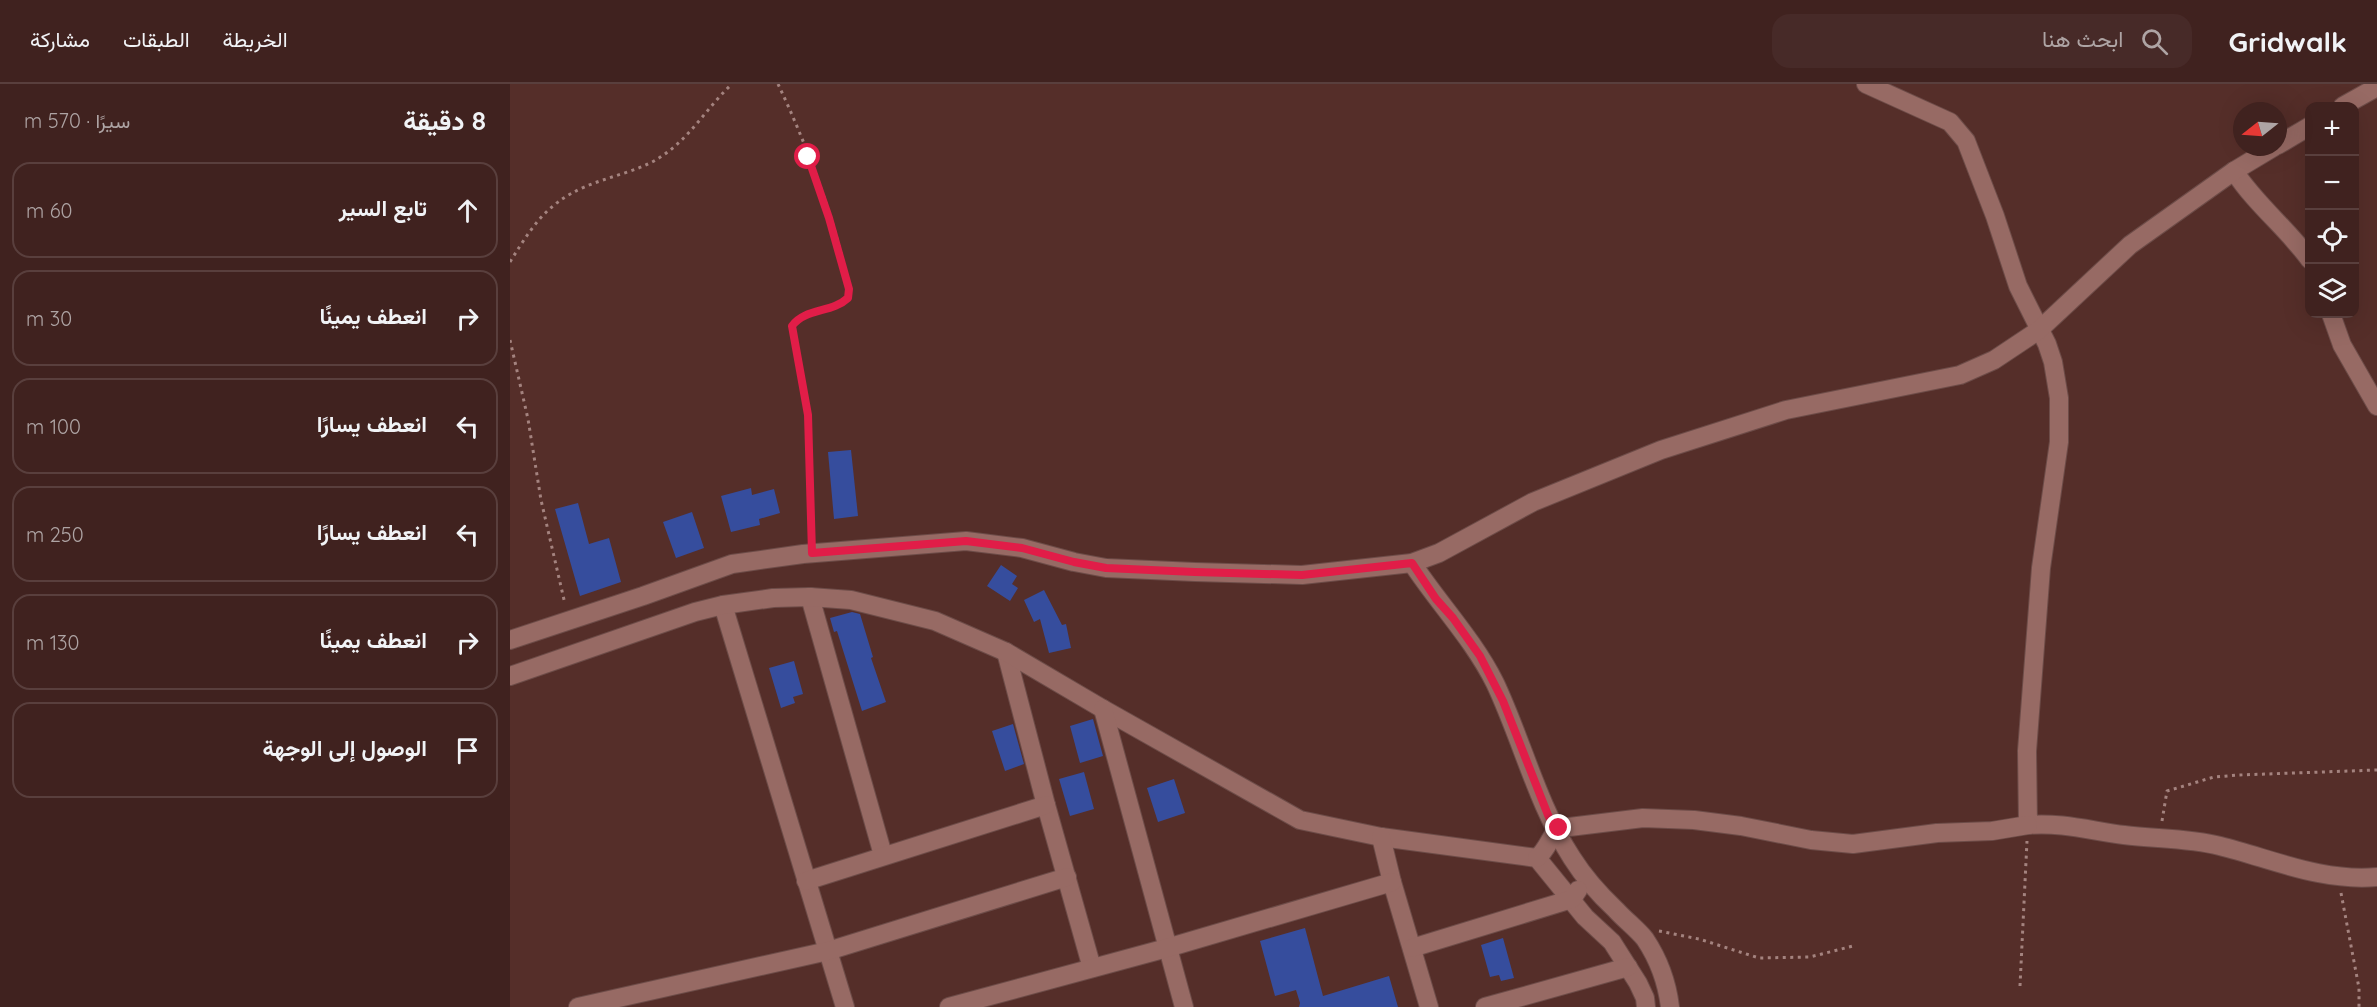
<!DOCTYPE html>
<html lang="ar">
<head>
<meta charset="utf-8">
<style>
  :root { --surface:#40221f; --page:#472a28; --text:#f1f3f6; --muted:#aea4a4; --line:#593f3d }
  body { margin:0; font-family:Quicksand,Vazirmatn,sans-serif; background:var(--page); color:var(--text); direction:rtl }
  .controls { position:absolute; right:18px; top:18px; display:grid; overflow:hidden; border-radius:12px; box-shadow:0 6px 24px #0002 }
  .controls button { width:54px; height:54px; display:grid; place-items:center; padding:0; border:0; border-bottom:2px solid var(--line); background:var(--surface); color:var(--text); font:30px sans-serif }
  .compass { position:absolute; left:1723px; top:18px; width:54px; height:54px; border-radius:50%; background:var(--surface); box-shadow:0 6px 24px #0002; rotate:253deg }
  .stop { position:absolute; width:18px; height:18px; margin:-14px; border:4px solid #e11d48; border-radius:50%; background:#fff }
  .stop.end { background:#e11d48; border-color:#fff; box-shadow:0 2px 6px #0008 }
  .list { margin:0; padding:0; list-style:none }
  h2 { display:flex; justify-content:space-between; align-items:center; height:78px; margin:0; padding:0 24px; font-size:26px }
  h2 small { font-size:20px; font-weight:400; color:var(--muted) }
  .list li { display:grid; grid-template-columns:39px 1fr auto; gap:18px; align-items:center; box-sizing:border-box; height:96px; margin:0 12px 12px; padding:0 12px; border:2px solid var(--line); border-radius:18px }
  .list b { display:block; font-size:22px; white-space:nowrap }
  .list em { font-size:20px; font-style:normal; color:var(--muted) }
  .icon { flex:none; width:33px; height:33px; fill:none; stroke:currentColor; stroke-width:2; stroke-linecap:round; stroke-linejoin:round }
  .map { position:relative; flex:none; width:1867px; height:923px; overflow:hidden; direction:ltr }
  header { display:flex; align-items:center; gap:36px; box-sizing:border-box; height:84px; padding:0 30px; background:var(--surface); border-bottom:2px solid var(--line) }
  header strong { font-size:28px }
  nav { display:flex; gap:33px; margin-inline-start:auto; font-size:21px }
  .search { width:420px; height:54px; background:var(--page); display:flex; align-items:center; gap:15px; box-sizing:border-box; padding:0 21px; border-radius:18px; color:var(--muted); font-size:22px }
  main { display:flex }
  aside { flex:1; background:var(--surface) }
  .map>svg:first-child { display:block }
</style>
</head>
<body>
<header>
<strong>Gridwalk</strong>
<div class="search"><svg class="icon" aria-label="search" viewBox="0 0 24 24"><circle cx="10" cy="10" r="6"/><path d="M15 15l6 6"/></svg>ابحث هنا</div>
<nav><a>الخريطة</a><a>الطبقات</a><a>مشاركة</a></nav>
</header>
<main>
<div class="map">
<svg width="1867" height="923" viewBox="0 0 1867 923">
  <rect width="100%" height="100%" fill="#552e29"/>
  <!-- building -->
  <g fill="#364d9d">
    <polygon points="341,366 348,432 324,435 318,368"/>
    <polygon points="241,404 242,411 264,405 270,429 249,435 250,441 221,448 211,412"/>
    <polygon points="68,419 79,460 99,454 111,498 70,512 45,425"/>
    <polygon points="182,428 194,464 166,474 153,438"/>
    <polygon points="491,481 507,492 502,500 508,504 500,517 477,502"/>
    <polygon points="534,506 552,541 556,540 561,564 539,569 530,535 524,538 514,516"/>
    <polygon points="342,528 350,530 363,573 361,574 376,618 352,627 327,547 324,548 320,534"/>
    <polygon points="284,577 293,610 283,613 285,619 271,624 259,584"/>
    <polygon points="583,635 593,672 570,679 560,642"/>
    <polygon points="503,640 514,680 495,687 482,647"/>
    <polygon points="574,688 584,725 560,732 549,695"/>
    <polygon points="664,695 675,729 648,738 637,704"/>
    <polygon points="795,844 813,912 879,892 888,923 789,923 790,919 786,906 765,912 750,857"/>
    <polygon points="993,854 1004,894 991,897 989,891 980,893 971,861"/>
  </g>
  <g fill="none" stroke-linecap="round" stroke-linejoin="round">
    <defs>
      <g id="minor">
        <path d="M1356,0L1440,38L1456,57L1485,132L1508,202L1537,260L1543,278L1549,314V358L1531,484L1517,667L1518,741C1551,738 1582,747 1614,751C1646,755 1679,754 1710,762C1762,775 1812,798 1867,793"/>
        <polyline points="1833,22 1867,3"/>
        <polyline points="1768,61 1800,42"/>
        <path d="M1724,87C1746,121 1777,144 1800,176"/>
        <polyline points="1821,230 1832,261 1867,322"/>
        <path d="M902,479C929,520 963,555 985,599C1012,656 1027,720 1062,774C1074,793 1090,811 1106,826C1115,836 1127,845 1135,855C1149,876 1157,898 1160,923"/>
        <polyline points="300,513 373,771"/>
        <polyline points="213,521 335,923"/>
        <polyline points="0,556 133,512 222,480 293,470 456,457 512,464 564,478 596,484 685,488 792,491 902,479 929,469 1023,418 1151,366 1276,326 1450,291 1484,276 1529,246 1620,161 1724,87 1764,63"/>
        <polyline points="496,568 536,721 582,884"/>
        <polyline points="0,592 185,528 213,521 263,514 300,513 341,516 425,537 496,568 593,625 790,736 871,753 1027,774 1075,833 1102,858 1128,899 1135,914 1136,923"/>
        <polyline points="593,625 674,923"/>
        <polyline points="871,753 882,798 919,923"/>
        <path d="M1027,774C1039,764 1041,748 1051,744L1133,734L1184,736L1231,742L1301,756L1343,760L1427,749L1482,747L1518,741"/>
        <polyline points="296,797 536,721"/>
        <polyline points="902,864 1062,815 1068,806"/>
        <polyline points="68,923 318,867 557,793"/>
        <polyline points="439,923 657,864 882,798"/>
        <polyline points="975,923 1118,883"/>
      </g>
    </defs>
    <!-- minor casing -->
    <use href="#minor" stroke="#6d4c48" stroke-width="20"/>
    <!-- path -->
    <g stroke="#a4837f" stroke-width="3" stroke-dasharray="3 4.5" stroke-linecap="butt">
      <path d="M268,0C296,59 327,140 339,205L338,214C323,229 295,224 282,242L298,331L302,453"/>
      <path d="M0,178C27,134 42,113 93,96C113,89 135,84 152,72C180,54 198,22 222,0"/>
      <polyline points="0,256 18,335 31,416 55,520"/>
      <polyline points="1652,737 1657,707 1704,693 1729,691 1867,686"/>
      <polyline points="1831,809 1849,904 1849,923"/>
      <polyline points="1149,847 1189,855 1249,874 1300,873 1343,862"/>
      <polyline points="1510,902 1517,757"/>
    </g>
    <!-- minor -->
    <use href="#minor" stroke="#976a64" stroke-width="18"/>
  </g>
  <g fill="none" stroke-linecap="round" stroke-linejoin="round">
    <!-- route -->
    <path stroke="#e11d48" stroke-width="8" d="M298,73L319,134L339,205L338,214C322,229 295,224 282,242L298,331L302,469L456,457L512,464L564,478L596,484L685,488L792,491L902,479L926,515L943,534L970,572L993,617L1038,731L1046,746L1049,744"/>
  </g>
</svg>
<div class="controls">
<button>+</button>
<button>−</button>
<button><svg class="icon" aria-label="locate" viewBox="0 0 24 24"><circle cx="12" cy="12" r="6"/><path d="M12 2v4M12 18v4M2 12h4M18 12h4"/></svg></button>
<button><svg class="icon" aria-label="layers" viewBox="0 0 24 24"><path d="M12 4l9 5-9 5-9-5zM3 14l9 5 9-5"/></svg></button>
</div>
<svg class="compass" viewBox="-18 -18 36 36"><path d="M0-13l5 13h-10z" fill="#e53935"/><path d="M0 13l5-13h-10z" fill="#aea4a4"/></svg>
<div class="stop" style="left:298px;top:73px"></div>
<div class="stop end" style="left:1049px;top:744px"></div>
</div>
<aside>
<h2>8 دقيقة<small>سيرًا · 570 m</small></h2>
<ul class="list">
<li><svg class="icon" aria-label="ahead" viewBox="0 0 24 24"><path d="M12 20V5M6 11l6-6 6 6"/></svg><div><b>تابع السير</b></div><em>60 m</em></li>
<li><svg class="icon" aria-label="right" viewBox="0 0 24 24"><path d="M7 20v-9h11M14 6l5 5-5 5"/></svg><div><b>انعطف يمينًا</b></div><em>30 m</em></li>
<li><svg class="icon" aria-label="left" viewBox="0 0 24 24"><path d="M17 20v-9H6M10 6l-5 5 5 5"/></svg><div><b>انعطف يسارًا</b></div><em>100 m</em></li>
<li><svg class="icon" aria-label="left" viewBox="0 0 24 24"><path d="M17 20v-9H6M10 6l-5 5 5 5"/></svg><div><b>انعطف يسارًا</b></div><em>250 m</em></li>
<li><svg class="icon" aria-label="right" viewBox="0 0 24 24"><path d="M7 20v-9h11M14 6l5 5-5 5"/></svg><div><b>انعطف يمينًا</b></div><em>130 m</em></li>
<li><svg class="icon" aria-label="arrive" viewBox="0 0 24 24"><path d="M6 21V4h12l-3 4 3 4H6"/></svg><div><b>الوصول إلى الوجهة</b></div></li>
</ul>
</aside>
</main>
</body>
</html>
